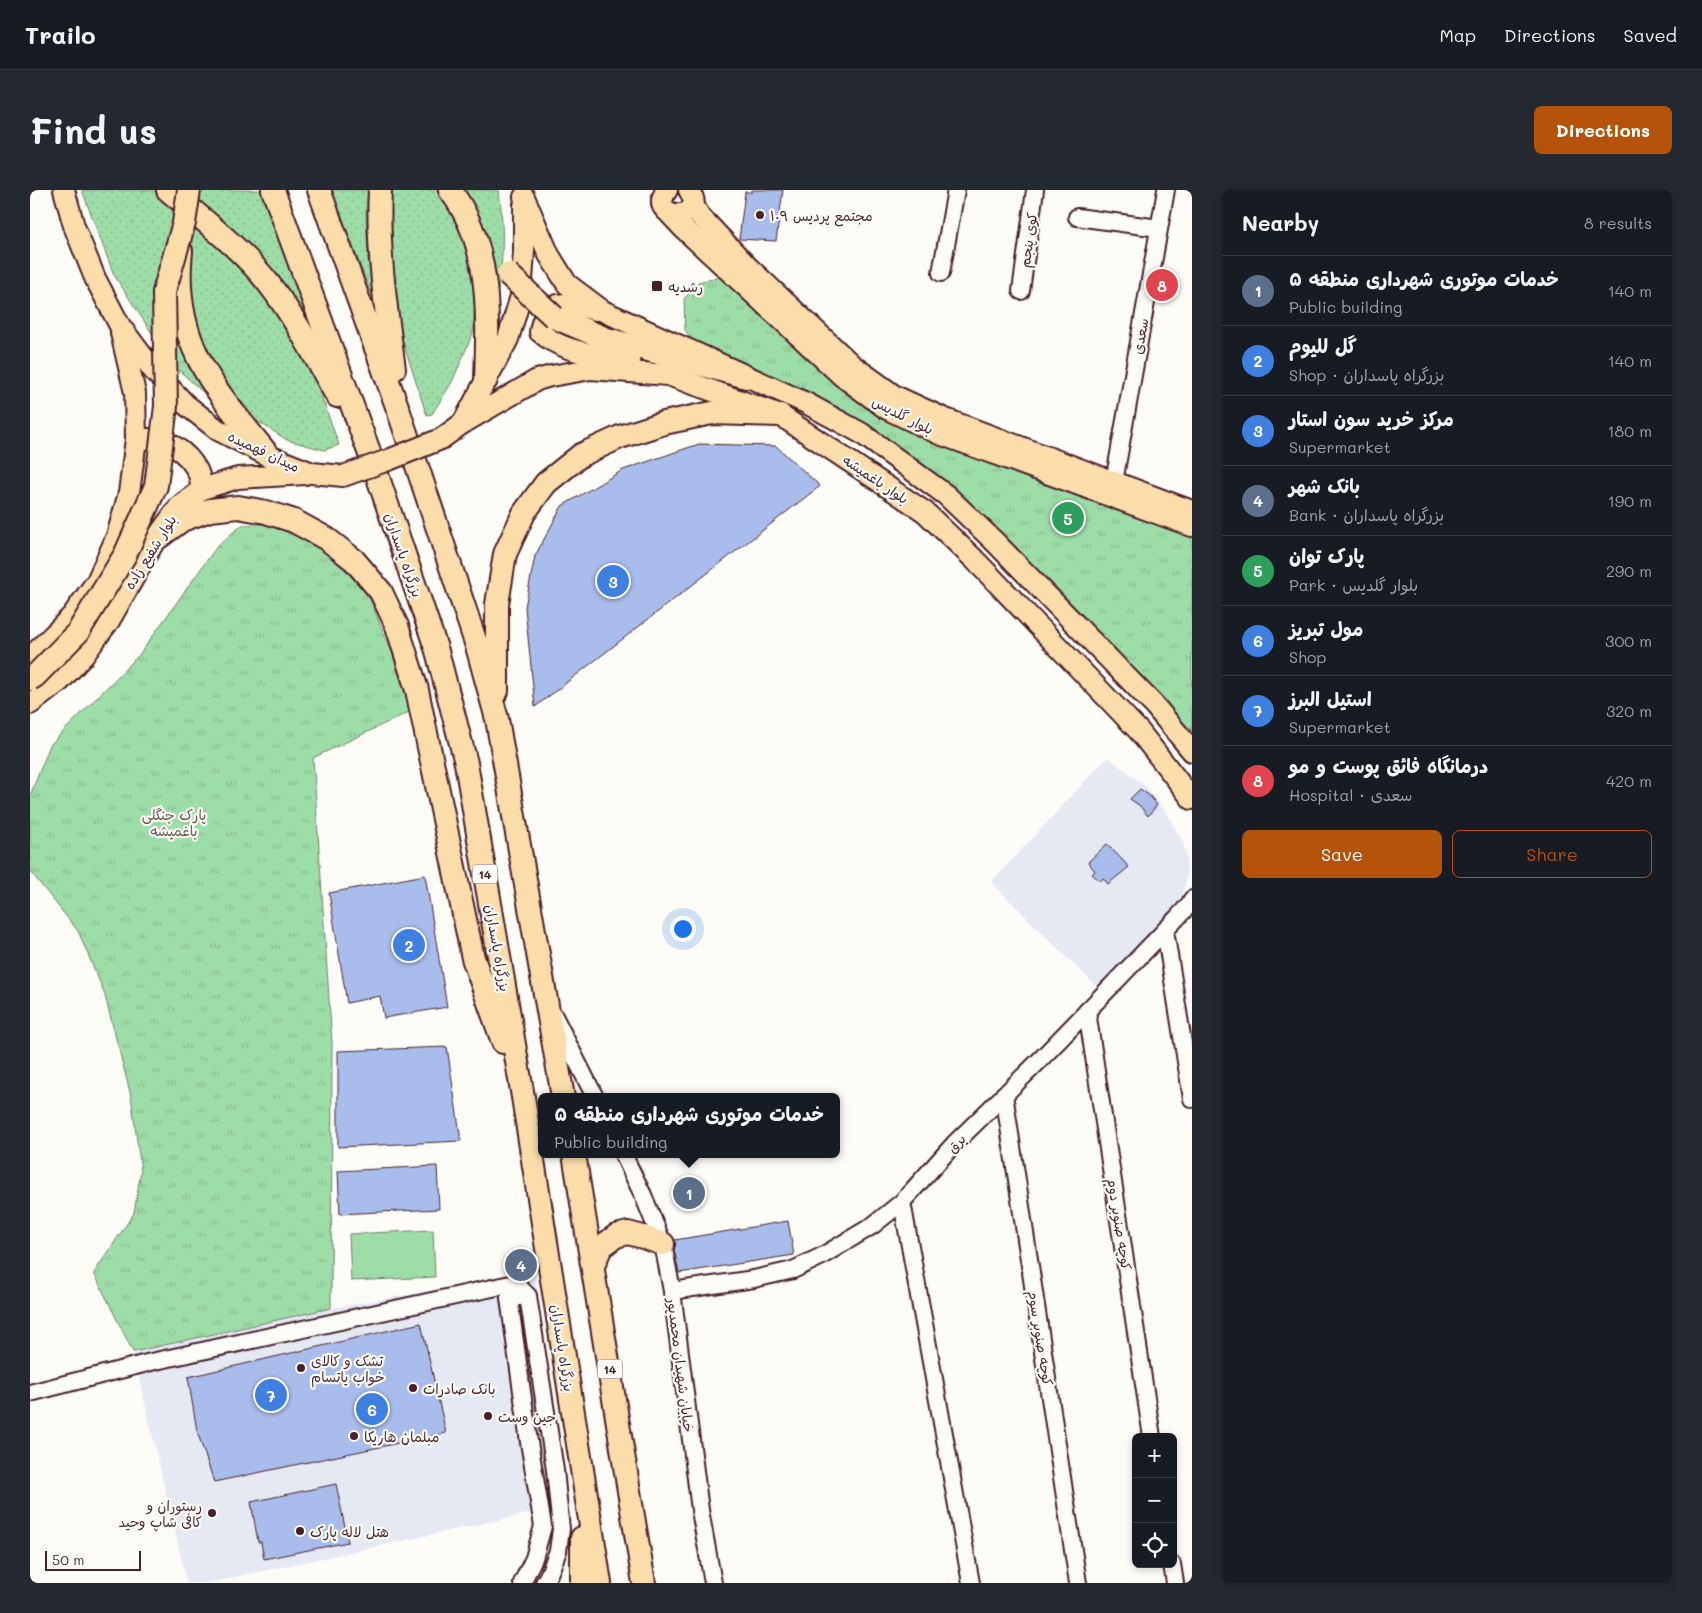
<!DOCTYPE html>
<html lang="en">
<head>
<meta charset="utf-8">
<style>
  :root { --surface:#171b24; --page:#242831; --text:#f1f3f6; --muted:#9ea1a6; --line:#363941; --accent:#b45309 }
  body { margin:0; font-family:Mali,"Playpen Sans Arabic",sans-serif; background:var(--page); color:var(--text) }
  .controls { position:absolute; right:15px; bottom:15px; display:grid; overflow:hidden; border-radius:8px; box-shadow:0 2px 8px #0003 }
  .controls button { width:45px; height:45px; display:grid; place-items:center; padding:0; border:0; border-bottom:1px solid var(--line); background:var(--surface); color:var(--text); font:25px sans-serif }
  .scale { position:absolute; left:15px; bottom:12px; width:96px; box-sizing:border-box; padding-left:5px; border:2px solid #4a1f2b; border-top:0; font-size:14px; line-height:18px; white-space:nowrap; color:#4a1f2b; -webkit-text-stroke:4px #fdfcf7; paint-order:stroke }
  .you { position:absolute; left:652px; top:738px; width:18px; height:18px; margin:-12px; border:4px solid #fff; border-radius:50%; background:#1a73e8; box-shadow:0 0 0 8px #1a73e833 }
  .badge { display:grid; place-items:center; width:32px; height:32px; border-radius:50%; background:var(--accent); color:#fff; font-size:16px; font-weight:700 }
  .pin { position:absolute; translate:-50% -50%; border:2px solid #fff; box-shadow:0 1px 5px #0006 }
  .popup { position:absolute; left:508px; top:903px; width:302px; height:65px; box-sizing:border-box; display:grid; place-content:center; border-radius:8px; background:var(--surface); filter:drop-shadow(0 1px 4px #0005); font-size:16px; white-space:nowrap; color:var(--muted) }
  .popup b { font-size:19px; color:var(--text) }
  .popup::after { content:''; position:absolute; left:50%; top:100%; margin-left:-10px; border:10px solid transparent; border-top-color:var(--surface) }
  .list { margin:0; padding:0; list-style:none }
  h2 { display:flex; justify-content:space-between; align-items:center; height:65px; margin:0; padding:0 20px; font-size:21px }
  h2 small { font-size:16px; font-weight:400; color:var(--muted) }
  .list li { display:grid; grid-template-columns:32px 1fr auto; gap:15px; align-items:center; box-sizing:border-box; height:70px; padding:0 20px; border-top:1px solid var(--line) }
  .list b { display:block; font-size:19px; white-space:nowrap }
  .list p { margin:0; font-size:16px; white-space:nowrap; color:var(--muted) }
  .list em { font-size:16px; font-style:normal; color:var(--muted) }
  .actions { display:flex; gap:10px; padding:15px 20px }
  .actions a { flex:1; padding:11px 0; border:1px solid var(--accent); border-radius:8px; text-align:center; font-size:18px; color:var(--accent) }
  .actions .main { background:var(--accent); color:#fff }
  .icon { flex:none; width:28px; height:28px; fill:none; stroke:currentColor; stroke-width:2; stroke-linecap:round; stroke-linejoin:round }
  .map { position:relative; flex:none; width:1162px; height:1393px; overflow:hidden; border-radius:8px }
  header { display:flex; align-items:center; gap:30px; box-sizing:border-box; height:70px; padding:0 25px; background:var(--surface); border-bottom:1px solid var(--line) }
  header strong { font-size:24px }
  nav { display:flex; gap:28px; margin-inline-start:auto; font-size:18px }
  .intro { display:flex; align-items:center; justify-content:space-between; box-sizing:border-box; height:120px; padding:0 30px }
  h1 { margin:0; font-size:35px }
  .button { padding:12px 22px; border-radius:8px; background:var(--accent); color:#fff; font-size:18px; font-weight:700 }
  main { display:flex; gap:30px; padding:0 30px }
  aside { flex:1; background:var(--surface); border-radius:8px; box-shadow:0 2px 8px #0003 }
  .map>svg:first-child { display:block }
</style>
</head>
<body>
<header>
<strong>Trailo</strong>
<nav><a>Map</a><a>Directions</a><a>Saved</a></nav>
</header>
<div class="intro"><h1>Find us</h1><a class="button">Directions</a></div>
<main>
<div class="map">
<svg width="1162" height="1393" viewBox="0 0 1162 1393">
  <defs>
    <pattern id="grass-dots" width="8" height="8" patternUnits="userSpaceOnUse" patternTransform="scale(1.25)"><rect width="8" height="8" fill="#9ddda7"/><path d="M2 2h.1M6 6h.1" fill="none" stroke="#89bd90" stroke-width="1.8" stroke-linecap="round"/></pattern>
    <pattern id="park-tufts" width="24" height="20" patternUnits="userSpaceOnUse" patternTransform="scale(1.25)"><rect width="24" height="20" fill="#9ddda7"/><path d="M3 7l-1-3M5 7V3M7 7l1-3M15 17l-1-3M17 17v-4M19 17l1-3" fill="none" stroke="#89bd90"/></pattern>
  </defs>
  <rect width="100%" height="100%" fill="#fdfcf7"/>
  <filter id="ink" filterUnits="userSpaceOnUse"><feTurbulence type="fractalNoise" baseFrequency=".02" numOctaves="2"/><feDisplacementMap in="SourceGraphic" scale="10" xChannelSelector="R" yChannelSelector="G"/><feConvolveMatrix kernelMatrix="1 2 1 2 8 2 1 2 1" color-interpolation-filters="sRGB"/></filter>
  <g filter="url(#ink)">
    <!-- built -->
    <g fill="#e4e9f4">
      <polygon points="1078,567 1115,596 1132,616 1153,652 1156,665 1157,686 1152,706 1142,724 1069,799 961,692"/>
      <polygon points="505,1083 534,1313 497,1324 177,1393 157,1393 103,1162 301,1118"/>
    </g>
    <!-- grass -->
    <g fill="url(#grass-dots)" stroke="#747e69">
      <polygon points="52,0 124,0 148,22 141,83 198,225 142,174 84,85"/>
      <polygon points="170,0 231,0 291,162 168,18"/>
      <polygon points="302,0 338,0 336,19 338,70 348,119 336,91"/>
      <polygon points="360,0 409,0 418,10 438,50 446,89 443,143 422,192 402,224 397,225 395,220 371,146 358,68"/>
      <path d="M432,0H469C474,36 474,75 466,110Z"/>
      <polygon points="163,31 203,67 248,124 288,197 309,255 294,260 257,250 224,229 201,205 163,136 157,81"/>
    </g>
    <!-- park -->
    <g fill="url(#park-tufts)" stroke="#747e69">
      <polygon points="691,87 769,161 874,234 1162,343 1162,541 1029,400 941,313 857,247 795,210 725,177 664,152 655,140 654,109 668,92"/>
      <polygon points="246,333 292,360 318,383 339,407 363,465 381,521 283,568 302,854 301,1118 103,1162 64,1083 104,1023 111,980 101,906 74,802 48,741 0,681 0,606 20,555 109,465 188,355 212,335"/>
    </g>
    <!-- garden -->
    <polygon fill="#9ddda7" stroke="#747e69" points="403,1040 405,1087 321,1091 319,1044"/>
    <!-- building -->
    <g fill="#a9bdec" stroke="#4a1f2b">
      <polygon points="722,0 753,0 746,51 709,49 715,2 722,2"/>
      <polygon points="669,254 746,256 790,296 505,517 495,417 505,366 532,316 593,280"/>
      <polygon points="1110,599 1120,606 1127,615 1118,626 1110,616 1100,609"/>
      <polygon points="1077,654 1099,677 1078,694 1073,688 1070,691 1062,684 1065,681 1058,672"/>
      <polygon points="395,685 417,817 354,828 350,806 317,813 299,703"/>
      <polygon points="417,857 431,951 308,957 308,861"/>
      <polygon points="407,976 409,1019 310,1024 308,981"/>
      <polygon points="758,1031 764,1065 649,1083 644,1060 645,1050"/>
      <polygon points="391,1133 416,1243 184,1292 167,1241 158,1187"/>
      <polygon points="306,1294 318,1352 234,1369 231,1352 228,1352 221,1312"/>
    </g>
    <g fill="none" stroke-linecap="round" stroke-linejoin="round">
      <defs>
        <g id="minor">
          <polyline points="1047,27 1129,38"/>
          <polyline points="911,83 926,0"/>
          <polyline points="991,101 1005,0"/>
          <polyline points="1084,292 1136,0"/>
          <polyline points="1135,740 1162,909"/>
          <polyline points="1057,821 1122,1247"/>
          <polyline points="523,824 565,907"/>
          <polyline points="974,904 1048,1393"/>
          <polyline points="593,964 613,1005 633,1054 642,1101 670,1320 683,1393"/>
          <polyline points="872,1012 941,1393"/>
          <polyline points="642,1101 724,1089 763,1080 792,1066 842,1036 872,1012 925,953 1006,874 1147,728 1159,715 1162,709"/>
          <polyline points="0,1203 121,1172 485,1093 498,1106 525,1280 531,1339 528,1361 519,1384 514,1393"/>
          <polyline points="1142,1374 1145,1393"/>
          <polyline points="492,1393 504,1368 513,1336 499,1252 479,1108 498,1106"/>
        </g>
        <g id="major">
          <polyline points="34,0 44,36 65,88 90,136 123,180 155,214 188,240 239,266 282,283 313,286"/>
          <path d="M637,0C614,31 681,33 659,0"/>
          <polyline points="494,7 519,65 537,94 573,121 776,213 831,243 916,305 964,351 1124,515 1162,561"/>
          <polyline points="663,15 669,25 718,77 822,175 865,206 913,228 1162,321"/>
          <polyline points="639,23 653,38 812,186 857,219 907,243 1162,336"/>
          <path d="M566,120C538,114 516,104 510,142C534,164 570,164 600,173"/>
          <polyline points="433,233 507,190 521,186 561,179 638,185 750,225 895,322 944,369 1109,541 1162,609"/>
          <path d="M116,249C137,248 157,262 167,280C170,286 171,293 172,299"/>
          <polyline points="411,249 433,233 478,149 491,106 494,61 494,15"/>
          <polyline points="0,468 42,426 67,391 87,346 99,303 106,249 105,203 91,143"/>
          <polyline points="0,514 30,491 54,465 79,431 125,350 149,317 172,299 208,288 275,284"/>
        </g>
        <g id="highway">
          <path d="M138,0C173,30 211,58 239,94C266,129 286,168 307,206"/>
          <polyline points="243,0 341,267 407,461 436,573 493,907 570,1393"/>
          <polyline points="289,0 369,222 447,456 467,529 533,907"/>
          <path d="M350,0C347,60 356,119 364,179"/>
          <path d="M420,0C462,55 458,125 456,190"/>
          <path d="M151,61C141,153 185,200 239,266"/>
          <polyline points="524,127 574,148 716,187"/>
          <polyline points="125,350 152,330 180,320 208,317 236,322 264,331 297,349 324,370 351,402 367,436 387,500 443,768 473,852"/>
          <polyline points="467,501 467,414 475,364 494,323 516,293 551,265 590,247 634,233 682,223 750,225"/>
          <polyline points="544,964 614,1393"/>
          <polyline points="563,1076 571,1057 586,1046 598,1043 613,1047 633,1054"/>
          <polyline points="552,1393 552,1348"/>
        </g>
      </defs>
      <!-- minor casing -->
      <use href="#minor" stroke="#4a1f2b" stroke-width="20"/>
      <!-- major casing -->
      <use href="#major" stroke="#4a1f2b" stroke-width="24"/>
      <!-- highway casing -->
      <use href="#highway" stroke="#4a1f2b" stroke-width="26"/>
      <!-- minor -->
      <use href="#minor" stroke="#fdfcf7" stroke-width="16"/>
      <!-- major -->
      <use href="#major" stroke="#faddab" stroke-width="20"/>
      <!-- highway -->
      <use href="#highway" stroke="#faddab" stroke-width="22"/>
      <defs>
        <polyline id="major-bridge" points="313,286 361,269 411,249"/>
        <g id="highway-bridge">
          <polyline points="478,84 524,127"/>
          <polyline points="0,489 5,486 48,442 95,365 126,296 136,216 134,102 154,33 159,0"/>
        </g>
      </defs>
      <!-- major-bridge casing -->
      <use href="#major-bridge" stroke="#4a1f2b" stroke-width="24" stroke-linecap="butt"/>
      <!-- highway-bridge casing -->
      <use href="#highway-bridge" stroke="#4a1f2b" stroke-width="26" stroke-linecap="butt"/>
      <!-- major-bridge -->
      <use href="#major-bridge" stroke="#faddab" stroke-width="20"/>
      <!-- highway-bridge -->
      <use href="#highway-bridge" stroke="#faddab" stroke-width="22"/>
    </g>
  </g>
  <!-- markers -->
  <g fill="#4a1f2b" stroke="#fdfcf7" stroke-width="2">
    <circle cx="730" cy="25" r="5"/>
    <rect x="621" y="90" width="12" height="12" rx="2.5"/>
    <circle cx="271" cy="1178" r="5"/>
    <circle cx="383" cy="1198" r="5"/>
    <circle cx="458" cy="1226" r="5"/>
    <circle cx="324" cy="1246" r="5"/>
    <circle cx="182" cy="1323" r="5"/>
    <circle cx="270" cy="1341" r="5"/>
  </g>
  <g text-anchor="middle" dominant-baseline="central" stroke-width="4.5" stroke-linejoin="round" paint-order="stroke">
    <!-- shield labels -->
    <g fill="#fdfcf7" stroke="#806168" stroke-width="1">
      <rect x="442.5" y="674.5" width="25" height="19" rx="4"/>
      <rect x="567.5" y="1169.5" width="25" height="19" rx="4"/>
    </g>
    <g font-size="12" font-weight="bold" fill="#4a1f2b">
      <text x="455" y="684">14</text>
      <text x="580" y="1179">14</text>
    </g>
    <!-- poi labels -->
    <g font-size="14" fill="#4a1f2b" stroke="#fdfcf7" text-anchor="start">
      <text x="740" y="25">مجتمع پردیس ۱۰۹</text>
      <text x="638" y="96">رشدیه</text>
      <text x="281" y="1170">تشک و کالای<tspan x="281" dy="16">خواب یاتسام</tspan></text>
      <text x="393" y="1198">بانک صادرات</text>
      <text x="468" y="1226">جین وست</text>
      <text x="334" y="1246">مبلمان هاریکا</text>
      <text x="172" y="1315" text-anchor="end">رستوران و<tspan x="172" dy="16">کافی شاپ وحید</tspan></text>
      <text x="280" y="1341">هتل لاله پارک</text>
    </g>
    <!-- street labels -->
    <g font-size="14" fill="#4a1f2b" stroke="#fdfcf7">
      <text transform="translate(998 50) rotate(-82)">کوی پنجم</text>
      <text transform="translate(1110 146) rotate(-80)">سعدی</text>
      <text transform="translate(873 225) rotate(27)">بلوار گلدیس</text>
      <text transform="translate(234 261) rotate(25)">میدان فهمیده</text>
      <text transform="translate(846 289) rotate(34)">بلوار باغمیشه</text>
      <text transform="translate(120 362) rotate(-58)">بلوار شفیع زاده</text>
      <text transform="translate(374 365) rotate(71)">بزرگراه پاسداران</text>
      <text transform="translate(468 758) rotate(80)">بزرگراه پاسداران</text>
      <text transform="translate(926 953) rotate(-47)">برق</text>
      <text transform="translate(1090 1034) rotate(81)">کوچه صنوبر دوم</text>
      <text transform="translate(1011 1148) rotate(81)">کوچه صنوبر سوم</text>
      <text transform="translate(533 1158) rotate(81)">بزرگراه پاسداران</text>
      <text transform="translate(651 1175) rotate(83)">خیابان شهیدان محمدپور</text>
    </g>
    <!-- park labels -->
    <g font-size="14" fill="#635850" stroke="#fdfcf7">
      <text x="144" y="624">پارک جنگلی<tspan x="144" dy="16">باغمیشه</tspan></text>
    </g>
  </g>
</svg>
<div class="controls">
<button>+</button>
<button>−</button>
<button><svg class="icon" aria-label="locate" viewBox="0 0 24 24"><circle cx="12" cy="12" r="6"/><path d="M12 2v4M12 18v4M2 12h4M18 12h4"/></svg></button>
</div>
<div class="scale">50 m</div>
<div class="you"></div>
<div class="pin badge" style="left:659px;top:1003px;background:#5c6f8a">1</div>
<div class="popup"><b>خدمات موتوری شهرداری منطقه ۵</b>Public building</div>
<div class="pin badge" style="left:379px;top:755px;background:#3f7fe0">2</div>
<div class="pin badge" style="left:583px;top:391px;background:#3f7fe0">3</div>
<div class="pin badge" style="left:491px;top:1075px;background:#5c6f8a">4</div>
<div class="pin badge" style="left:1038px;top:328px;background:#2e9e5b">5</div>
<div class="pin badge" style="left:342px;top:1219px;background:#3f7fe0">6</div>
<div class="pin badge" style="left:241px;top:1205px;background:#3f7fe0">7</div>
<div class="pin badge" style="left:1132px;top:95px;background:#e0444e">8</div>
</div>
<aside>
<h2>Nearby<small>8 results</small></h2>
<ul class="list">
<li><span class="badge" style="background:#5c6f8a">1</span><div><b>خدمات موتوری شهرداری منطقه ۵</b><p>Public building</p></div><em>140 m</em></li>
<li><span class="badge" style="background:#3f7fe0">2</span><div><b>گل للیوم</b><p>Shop · بزرگراه پاسداران</p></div><em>140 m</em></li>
<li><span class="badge" style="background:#3f7fe0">3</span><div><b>مرکز خرید سون استار</b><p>Supermarket</p></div><em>180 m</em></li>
<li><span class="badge" style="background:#5c6f8a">4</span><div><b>بانک شهر</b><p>Bank · بزرگراه پاسداران</p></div><em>190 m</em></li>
<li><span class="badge" style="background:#2e9e5b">5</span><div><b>پارک توان</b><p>Park · بلوار گلدیس</p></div><em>290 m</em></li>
<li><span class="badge" style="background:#3f7fe0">6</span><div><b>مول تبریز</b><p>Shop</p></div><em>300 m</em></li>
<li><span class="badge" style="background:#3f7fe0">7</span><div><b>استیل البرز</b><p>Supermarket</p></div><em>320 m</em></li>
<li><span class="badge" style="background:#e0444e">8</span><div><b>درمانگاه فائق پوست و مو</b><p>Hospital · سعدی</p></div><em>420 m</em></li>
</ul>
<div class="actions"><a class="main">Save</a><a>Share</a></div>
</aside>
</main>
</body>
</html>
